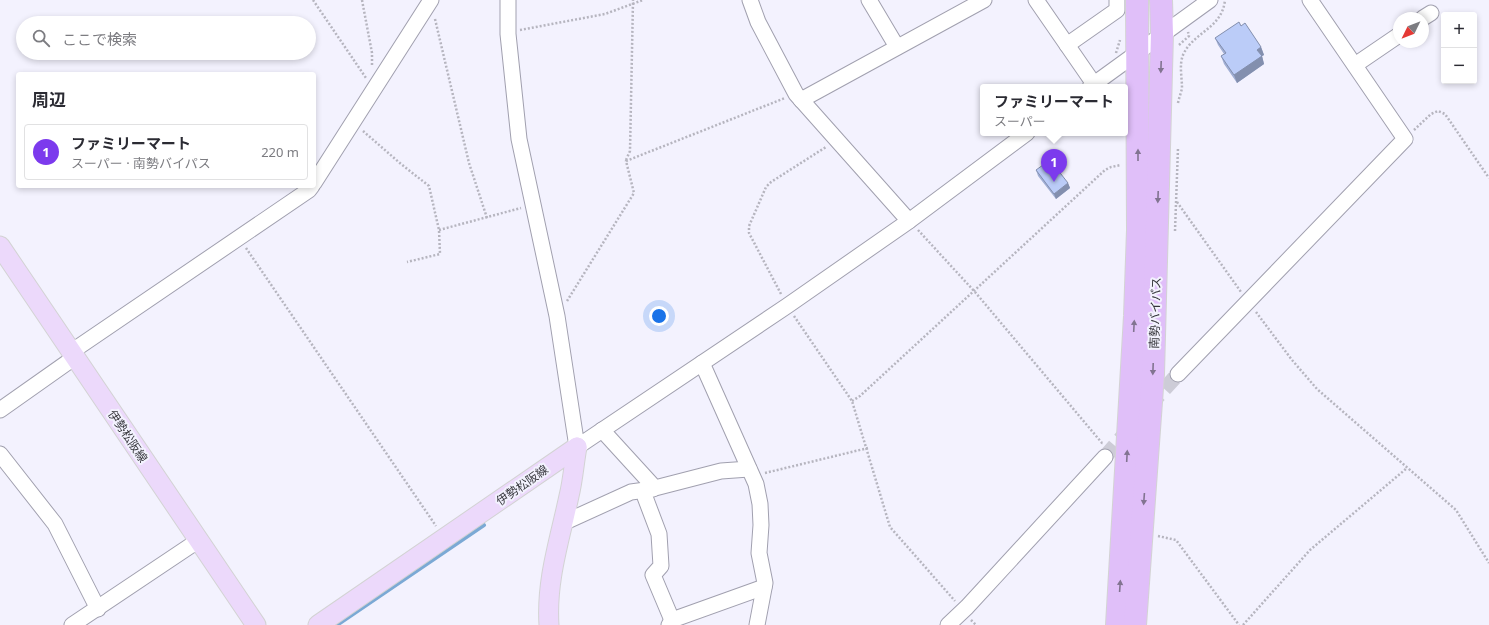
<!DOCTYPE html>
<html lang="ja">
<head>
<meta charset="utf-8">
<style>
  :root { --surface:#fff; --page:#f7f7f7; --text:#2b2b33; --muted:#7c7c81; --line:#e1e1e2; --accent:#7c3aed }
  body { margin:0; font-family:"Noto Sans","Noto Sans JP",sans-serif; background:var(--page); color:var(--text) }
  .controls { position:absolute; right:12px; top:12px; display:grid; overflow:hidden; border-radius:4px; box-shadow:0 2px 6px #0003 }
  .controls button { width:36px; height:36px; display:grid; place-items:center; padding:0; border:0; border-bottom:1px solid var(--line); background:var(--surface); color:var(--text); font:20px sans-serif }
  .compass { position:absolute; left:1393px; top:12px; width:36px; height:36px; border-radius:50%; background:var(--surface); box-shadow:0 2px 6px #0003; rotate:227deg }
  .you { position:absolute; left:659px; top:316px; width:14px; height:14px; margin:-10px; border:3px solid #fff; border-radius:50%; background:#1a73e8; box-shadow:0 0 0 6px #1a73e833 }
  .badge { display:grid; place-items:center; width:26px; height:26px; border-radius:50%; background:var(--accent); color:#fff; font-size:13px; font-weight:700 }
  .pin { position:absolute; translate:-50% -33px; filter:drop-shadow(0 1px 2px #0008) }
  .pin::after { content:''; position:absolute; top:21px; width:14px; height:12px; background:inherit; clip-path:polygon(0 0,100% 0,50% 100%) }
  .popup { position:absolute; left:980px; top:84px; width:148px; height:52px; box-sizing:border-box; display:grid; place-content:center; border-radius:4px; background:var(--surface); filter:drop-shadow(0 1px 3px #0005); font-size:13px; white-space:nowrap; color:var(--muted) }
  .popup b { font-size:15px; color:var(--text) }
  .popup::after { content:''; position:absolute; left:50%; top:100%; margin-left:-8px; border:8px solid transparent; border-top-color:var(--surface) }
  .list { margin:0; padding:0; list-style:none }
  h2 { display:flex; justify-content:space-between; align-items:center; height:52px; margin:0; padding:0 16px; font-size:17px }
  h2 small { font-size:13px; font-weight:400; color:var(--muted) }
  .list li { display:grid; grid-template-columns:26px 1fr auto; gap:12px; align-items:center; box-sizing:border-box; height:56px; margin:0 8px 8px; padding:0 8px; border:1px solid var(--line); border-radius:4px }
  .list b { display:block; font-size:15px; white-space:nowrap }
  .list p { margin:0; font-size:13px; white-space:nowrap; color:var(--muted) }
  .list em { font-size:13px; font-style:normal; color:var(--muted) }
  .icon { flex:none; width:22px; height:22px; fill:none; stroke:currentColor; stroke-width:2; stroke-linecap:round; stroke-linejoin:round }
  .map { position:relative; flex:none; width:1489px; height:625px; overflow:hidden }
  .search { position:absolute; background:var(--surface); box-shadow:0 2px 6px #0003; left:16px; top:16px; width:300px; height:44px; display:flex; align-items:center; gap:10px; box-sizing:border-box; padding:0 14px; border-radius:22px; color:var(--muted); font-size:15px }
  .panel { position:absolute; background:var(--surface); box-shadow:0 2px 6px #0003; left:16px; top:72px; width:300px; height:116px; border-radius:4px }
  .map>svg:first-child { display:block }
</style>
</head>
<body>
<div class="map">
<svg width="1489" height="625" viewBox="0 0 1489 625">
  <rect width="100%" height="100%" fill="#f3f2fe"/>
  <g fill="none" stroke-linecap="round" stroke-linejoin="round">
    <!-- stream -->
    <polyline stroke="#7ba9d5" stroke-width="4" points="337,625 484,525"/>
    <!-- minor-tunnel -->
    <g stroke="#cdccd7" stroke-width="15" stroke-dasharray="15 8" stroke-linecap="butt">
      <polyline points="1149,406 1178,374"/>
      <polyline points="1105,457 1129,429"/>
    </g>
    <defs>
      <g id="minor">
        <polyline points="508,0 508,34 519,139 557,316 577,447 787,306 909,221 1027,133"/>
        <polyline points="750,0 758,22 796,94 909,221"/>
        <polyline points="869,0 897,47"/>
        <polyline points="1036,0 1094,84"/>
        <polyline points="1423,18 1431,13"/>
        <polyline points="1067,45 1117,10 1117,0"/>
        <polyline points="1355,65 1399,35"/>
        <polyline points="1090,87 1210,0"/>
        <polyline points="801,100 984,0"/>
        <polyline points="314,183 431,0"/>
        <polyline points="71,352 309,190 312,186"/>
        <polyline points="702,363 756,484 760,504 761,525 759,553 765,583 757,625"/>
        <polyline points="1178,374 1405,139 1310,0"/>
        <polyline points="0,410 75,357"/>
        <polyline points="602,430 655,488 721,471 749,469"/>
        <polyline points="0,454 55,524 98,609"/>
        <polyline points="644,490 645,497 659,534 661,566 653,575 672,620"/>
        <polyline points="563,523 631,492 653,489"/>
        <polyline points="72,625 199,540"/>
        <polyline points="669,625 672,620 764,587"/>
        <polyline points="948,625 967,607 1105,457"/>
      </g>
      <g id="major">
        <polyline points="0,246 256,625"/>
        <polyline points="318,625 577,447"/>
        <path d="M549,625C546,580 560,539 569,496C573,480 574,463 577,447"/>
      </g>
      <g id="highway">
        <polyline points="1117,625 1135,316 1138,230 1137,0"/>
        <polyline points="1135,625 1153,374 1162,34 1161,0"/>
      </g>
    </defs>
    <!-- minor casing -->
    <use href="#minor" stroke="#a1a0af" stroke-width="17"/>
    <!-- major casing -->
    <use href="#major" stroke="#d3d3d4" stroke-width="21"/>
    <!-- highway casing -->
    <use href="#highway" stroke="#d3d3d4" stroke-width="24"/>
    <!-- path -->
    <g stroke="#b6b5bf" stroke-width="2.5" stroke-dasharray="2 2" stroke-linecap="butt">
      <polyline points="313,0 366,78"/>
      <polyline points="362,0 372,53 372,67"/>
      <polyline points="435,19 469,163 487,218"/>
      <polyline points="520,30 605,14 643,0"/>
      <polyline points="1179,45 1189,36 1188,32"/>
      <polyline points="1116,53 1120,40"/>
      <path d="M1178,103C1179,98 1181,93 1182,88C1182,77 1179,65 1183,55C1193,32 1222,29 1225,0"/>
      <polyline points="1414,130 1431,114 1438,111 1445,114 1489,178"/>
      <polyline points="363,131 401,164 429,186 439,230 440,254 407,262"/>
      <polyline points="626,160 630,151 633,0"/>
      <polyline points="1177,202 1241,292"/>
      <polyline points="439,230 521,208"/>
      <polyline points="918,230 975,292 1102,443 1104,443"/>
      <polyline points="1175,231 1178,148"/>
      <polyline points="246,248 436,526"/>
      <polyline points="781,294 749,233 749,226 766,187 771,182 826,147"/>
      <polyline points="567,301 634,193 626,161 785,98"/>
      <polyline points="1256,312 1292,360 1317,389 1456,510 1489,563"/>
      <polyline points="794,316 852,401 890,527 955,601"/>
      <polyline points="852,401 860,396 1105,170 1111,167 1121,165"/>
      <polyline points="765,473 868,448"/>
      <polyline points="1158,536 1176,540 1239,625"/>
      <polyline points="971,620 976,625"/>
      <polyline points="1243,625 1310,550 1407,468"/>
    </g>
    <!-- minor -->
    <use href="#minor" stroke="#fff" stroke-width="15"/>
    <!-- major -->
    <use href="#major" stroke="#ecd9fb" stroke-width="19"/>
    <!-- highway -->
    <use href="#highway" stroke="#e0bff9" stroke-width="22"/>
  </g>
  <!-- wall -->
  <g fill="#a1afd5">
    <polygon points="1215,38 1261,47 1264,55 1262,56 1264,64 1237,83 1224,64 1221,56 1224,54 1218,45"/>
    <polygon points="1036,170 1068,183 1070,188 1056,199 1038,176"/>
  </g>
  <!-- shaded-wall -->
  <g fill="#838fae">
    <polygon points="1261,47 1264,55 1262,56 1264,64 1237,83 1234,75 1257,50"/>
    <polygon points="1068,183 1070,188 1056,199 1054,194"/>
  </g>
  <!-- building -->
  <g fill="#bbccf8" stroke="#838fae">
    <polygon points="1239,22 1241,26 1245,23 1261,47 1257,50 1262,56 1234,75 1221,56 1226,53 1215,38"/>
    <polygon points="1050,160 1068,183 1054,194 1036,170"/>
  </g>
  <!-- one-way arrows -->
  <defs><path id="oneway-solid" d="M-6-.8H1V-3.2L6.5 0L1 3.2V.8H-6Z"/></defs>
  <g fill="#827491">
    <use href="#oneway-solid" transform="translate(1161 67) rotate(92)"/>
    <use href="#oneway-solid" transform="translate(1138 155) rotate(-90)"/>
    <use href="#oneway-solid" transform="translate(1158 197) rotate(92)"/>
    <use href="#oneway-solid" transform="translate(1134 326) rotate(-87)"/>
    <use href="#oneway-solid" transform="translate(1153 369) rotate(92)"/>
    <use href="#oneway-solid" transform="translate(1127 456) rotate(-87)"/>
    <use href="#oneway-solid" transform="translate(1144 499) rotate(94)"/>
    <use href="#oneway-solid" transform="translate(1120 586) rotate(-86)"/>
  </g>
  <g text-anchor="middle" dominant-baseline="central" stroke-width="4" stroke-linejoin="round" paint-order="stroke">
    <!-- street labels -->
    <g font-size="12" fill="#36363c" stroke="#f3f2fe">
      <text transform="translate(1155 313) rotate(-88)">南勢バイパス</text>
      <text transform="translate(128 436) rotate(56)">伊勢松阪線</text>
      <text transform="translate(522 485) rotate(-35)">伊勢松阪線</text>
    </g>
  </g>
</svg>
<div class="controls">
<button>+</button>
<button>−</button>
</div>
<svg class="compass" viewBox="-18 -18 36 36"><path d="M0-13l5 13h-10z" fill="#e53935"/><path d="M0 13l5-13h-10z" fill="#7c7c81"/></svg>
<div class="you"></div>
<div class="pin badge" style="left:1054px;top:182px">1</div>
<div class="popup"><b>ファミリーマート</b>スーパー</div>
<div class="search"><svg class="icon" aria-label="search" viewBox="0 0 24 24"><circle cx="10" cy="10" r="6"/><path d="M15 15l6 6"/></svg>ここで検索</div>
<section class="panel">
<h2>周辺<small></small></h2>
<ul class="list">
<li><span class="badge">1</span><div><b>ファミリーマート</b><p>スーパー · 南勢バイパス</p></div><em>220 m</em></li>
</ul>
</section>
</div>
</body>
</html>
